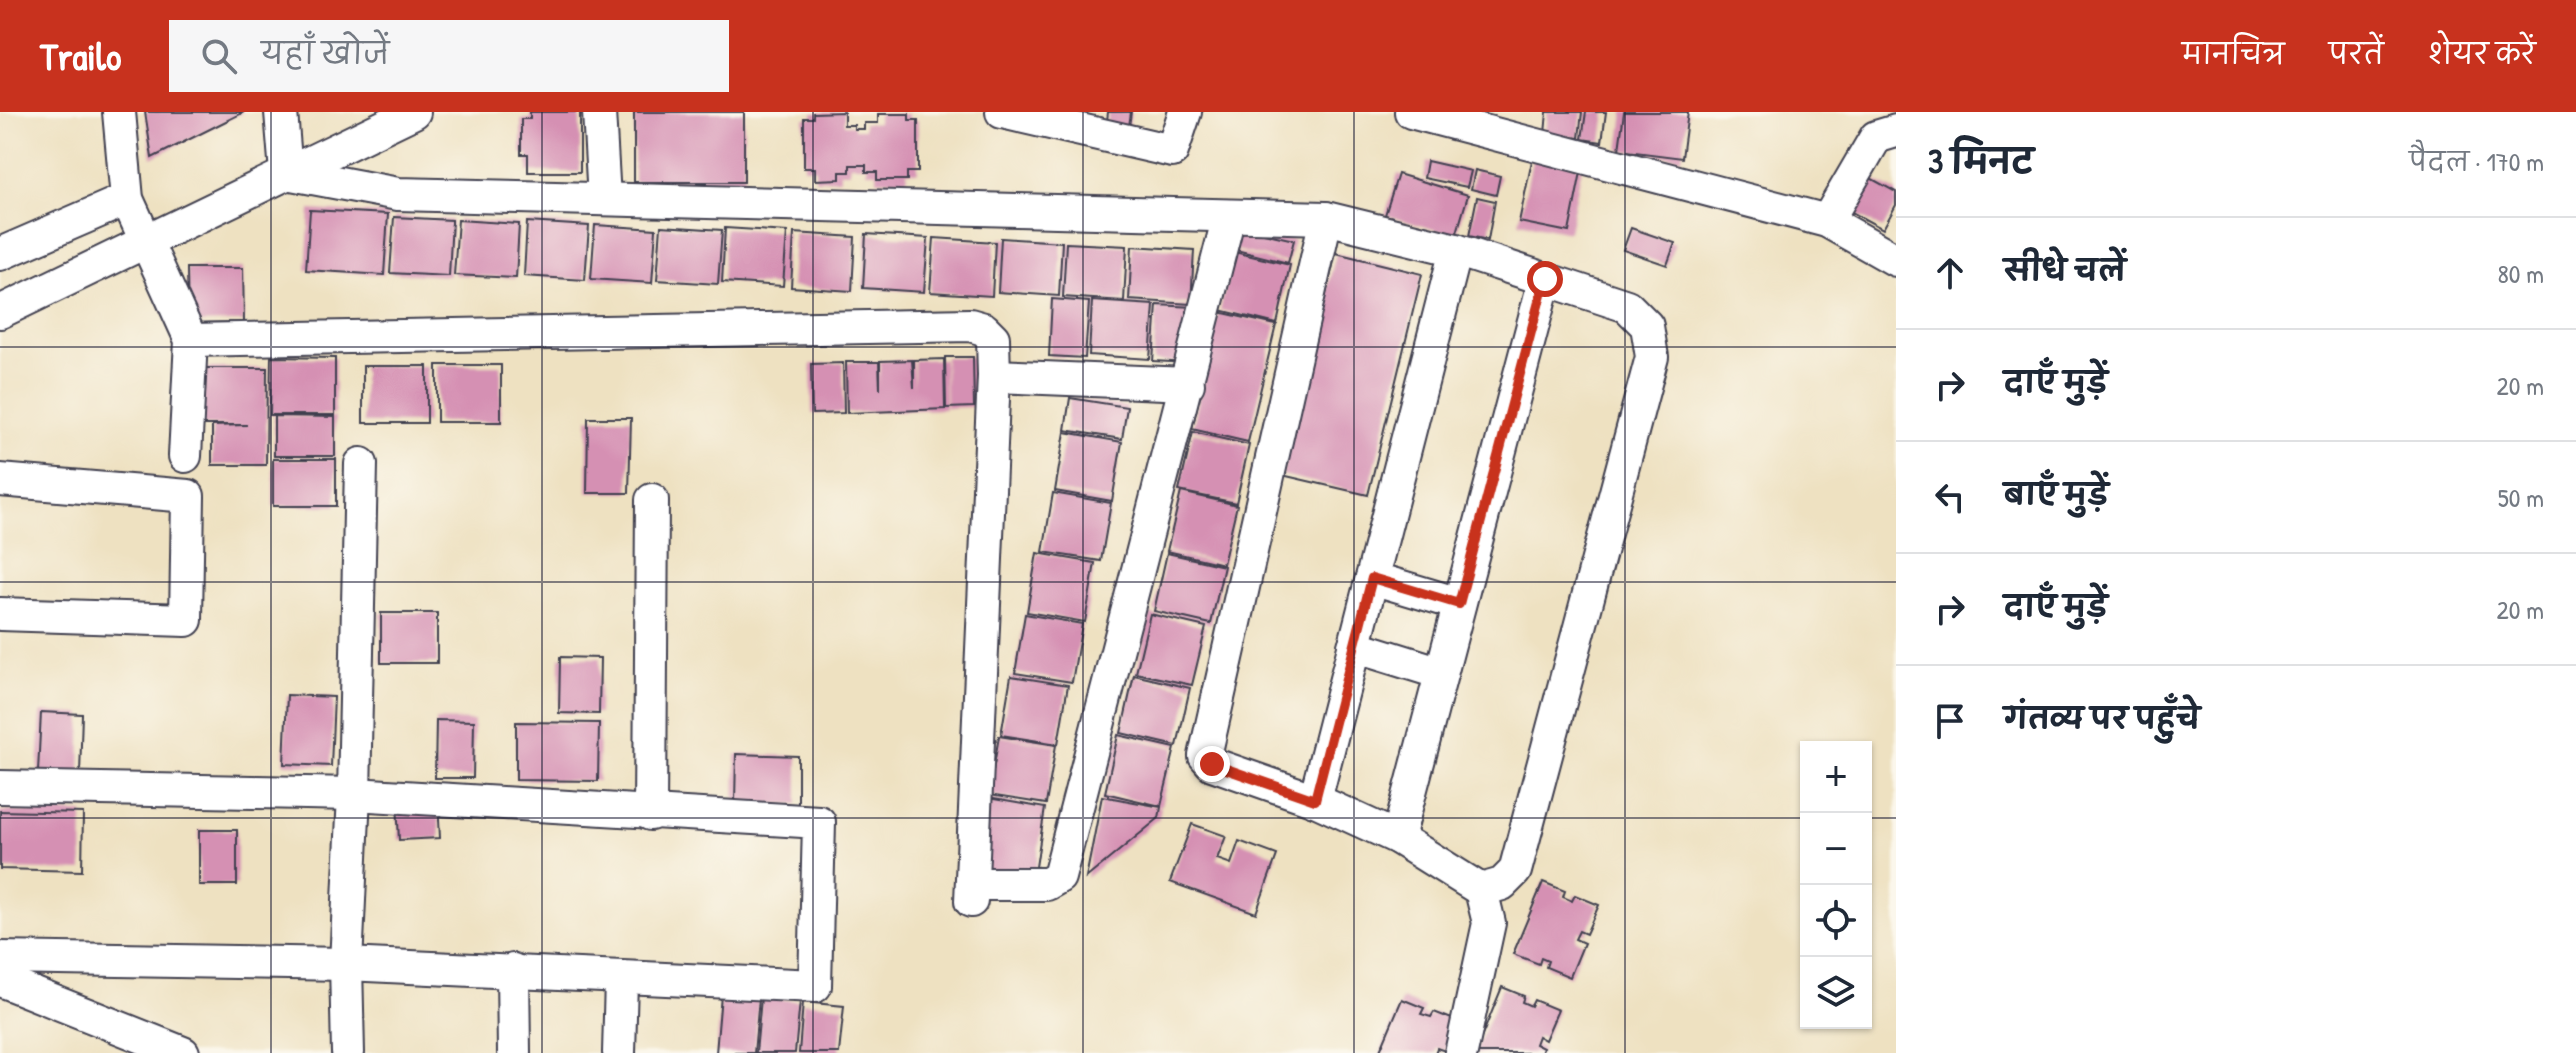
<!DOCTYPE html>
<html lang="hi">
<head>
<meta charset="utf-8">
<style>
  :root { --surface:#fff; --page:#f6f6f7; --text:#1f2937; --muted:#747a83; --line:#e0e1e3; --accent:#c8321e }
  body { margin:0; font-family:"Patrick Hand","Playpen Sans Deva",sans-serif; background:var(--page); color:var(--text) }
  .controls { position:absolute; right:24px; bottom:24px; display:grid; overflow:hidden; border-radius:0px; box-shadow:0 2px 6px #0004 }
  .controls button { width:72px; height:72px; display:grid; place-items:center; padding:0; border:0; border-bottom:2px solid var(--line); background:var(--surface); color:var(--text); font:40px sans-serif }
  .stop { position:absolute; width:24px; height:24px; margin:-18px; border:6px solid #c8321e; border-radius:50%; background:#fff }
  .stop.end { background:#c8321e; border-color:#fff; box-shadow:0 2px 8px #0008 }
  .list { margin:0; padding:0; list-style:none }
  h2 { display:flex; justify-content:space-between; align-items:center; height:104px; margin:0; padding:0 32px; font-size:34px }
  h2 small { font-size:26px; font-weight:400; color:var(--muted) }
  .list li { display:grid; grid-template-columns:52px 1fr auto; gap:24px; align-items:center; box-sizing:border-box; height:112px; padding:0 32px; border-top:2px solid var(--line) }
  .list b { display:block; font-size:30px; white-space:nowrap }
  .list em { font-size:26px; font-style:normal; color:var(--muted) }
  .icon { flex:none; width:44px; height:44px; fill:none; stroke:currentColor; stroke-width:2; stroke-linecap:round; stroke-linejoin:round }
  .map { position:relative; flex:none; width:1896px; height:941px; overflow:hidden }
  header { display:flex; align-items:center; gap:48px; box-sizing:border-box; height:112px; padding:0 40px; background:var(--accent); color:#fff }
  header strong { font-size:38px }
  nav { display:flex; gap:44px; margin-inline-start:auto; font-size:28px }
  .search { width:560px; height:72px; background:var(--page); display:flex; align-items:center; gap:20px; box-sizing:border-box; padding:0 28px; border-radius:0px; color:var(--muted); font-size:30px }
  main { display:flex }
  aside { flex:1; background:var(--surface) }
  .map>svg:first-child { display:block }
</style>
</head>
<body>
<header>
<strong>Trailo</strong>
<div class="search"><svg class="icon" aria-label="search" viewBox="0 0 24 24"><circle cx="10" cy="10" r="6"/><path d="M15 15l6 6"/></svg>यहाँ खोजें</div>
<nav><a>मानचित्र</a><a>परतें</a><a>शेयर करें</a></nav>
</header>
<main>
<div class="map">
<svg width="1896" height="941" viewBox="0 0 1896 941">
  <rect width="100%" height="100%" fill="#fbf7ec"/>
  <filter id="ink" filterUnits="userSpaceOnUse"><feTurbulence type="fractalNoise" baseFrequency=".0125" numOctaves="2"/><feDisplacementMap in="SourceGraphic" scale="16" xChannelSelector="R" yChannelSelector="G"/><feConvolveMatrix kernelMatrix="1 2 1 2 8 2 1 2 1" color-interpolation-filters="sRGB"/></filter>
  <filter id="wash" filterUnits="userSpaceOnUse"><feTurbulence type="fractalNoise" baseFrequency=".006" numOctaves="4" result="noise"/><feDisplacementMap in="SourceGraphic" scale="32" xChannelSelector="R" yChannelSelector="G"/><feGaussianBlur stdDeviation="1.8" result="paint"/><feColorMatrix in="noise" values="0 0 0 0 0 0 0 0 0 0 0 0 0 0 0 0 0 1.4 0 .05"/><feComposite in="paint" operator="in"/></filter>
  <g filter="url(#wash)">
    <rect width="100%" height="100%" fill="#eee1c1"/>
    <g id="blocks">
      <!-- building -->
      <g fill="#d590b3">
        <polygon points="145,0 244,0 152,46"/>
        <polygon points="530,0 580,0 580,60 528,60 528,42 521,42 521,7 530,7"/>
        <rect x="634" y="0" width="110" height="70"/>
        <polygon points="844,0 844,13 854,13 854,17 864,17 864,11 878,11 878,2 909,2 909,8 918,8 918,60 907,60 907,68 877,68 877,60 866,60 866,53 850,53 850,60 840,60 840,67 815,68 815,56 804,56 804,6 813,6 813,1"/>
        <polygon points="1108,0 1131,0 1128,22 1106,19"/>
        <polygon points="1547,0 1582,0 1579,26 1545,22"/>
        <polygon points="1586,0 1606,0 1602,30 1582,27"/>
        <polygon points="1624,0 1688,0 1682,46 1619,38"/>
        <polygon points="1533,44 1582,55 1569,120 1519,110"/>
        <polygon points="1427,49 1471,59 1467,75 1424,66"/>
        <polygon points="1475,58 1500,64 1496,83 1471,77"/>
        <polygon points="1398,62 1468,83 1456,124 1385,103"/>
        <polygon points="1863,62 1896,80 1896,93 1883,117 1844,96"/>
        <polygon points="1477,85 1495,89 1488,128 1469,124"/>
        <polygon points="310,98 388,102 384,163 306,158"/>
        <polygon points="394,105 452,108 449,164 390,161"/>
        <polygon points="458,108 519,112 516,166 454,163"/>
        <polygon points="527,110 589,114 585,168 524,164"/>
        <polygon points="595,113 656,117 652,171 591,167"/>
        <polygon points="661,114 722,118 718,172 657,168"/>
        <polygon points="1237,115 1294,128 1288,151 1232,137"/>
        <polygon points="725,116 787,120 783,174 722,170"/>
        <polygon points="1631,116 1675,131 1667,153 1623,138"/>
        <polygon points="794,121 855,125 852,179 791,175"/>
        <polygon points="866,122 928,126 924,180 863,176"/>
        <polygon points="934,126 995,130 992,184 930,180"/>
        <polygon points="1001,126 1062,130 1059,184 998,180"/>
        <polygon points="1066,131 1127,134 1124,189 1063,185"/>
        <polygon points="1132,134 1194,138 1191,192 1129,188"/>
        <polygon points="1234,140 1290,153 1277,212 1220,198"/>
        <polygon points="1336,141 1422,162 1368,383 1282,363"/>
        <polygon points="187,156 243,156 244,210 188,211"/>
        <polygon points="1052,187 1089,190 1085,246 1049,244"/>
        <polygon points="1092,189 1154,193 1150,247 1089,243"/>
        <polygon points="1157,193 1193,195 1190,251 1153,249"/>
        <polygon points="1219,200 1276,213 1248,330 1192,317"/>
        <polygon points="271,245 335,246 335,303 270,303"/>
        <polygon points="945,245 973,245 974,295 946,296"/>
        <polygon points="944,247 945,297 847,301 846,250 879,250 880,277 880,249 912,248 914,276 914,248"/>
        <polygon points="843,251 844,301 812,302 811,252"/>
        <rect x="437" y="253" width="64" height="57"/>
        <rect x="363" y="254" width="64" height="57"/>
        <polygon points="203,256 267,256 266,353 212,353 212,314 247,313 203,313"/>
        <polygon points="1070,286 1127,295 1122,327 1065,318"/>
        <polygon points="274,304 335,305 335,344 274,344"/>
        <polygon points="588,306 631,306 629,381 587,381"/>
        <polygon points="1065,320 1122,330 1112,389 1055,379"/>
        <polygon points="1193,320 1249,333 1236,391 1179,379"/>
        <rect x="273" y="347" width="63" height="47"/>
        <polygon points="1181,380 1237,393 1223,452 1167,439"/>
        <polygon points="1053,381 1111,391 1101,449 1043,440"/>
        <polygon points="1037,441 1095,451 1085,510 1027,500"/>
        <polygon points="1167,441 1224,454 1211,512 1154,499"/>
        <rect x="381" y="501" width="56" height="50"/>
        <polygon points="1025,502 1082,512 1072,570 1015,561"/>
        <polygon points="1150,502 1206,515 1192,573 1136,561"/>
        <polygon points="560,545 600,546 599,602 559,601"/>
        <polygon points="1134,563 1190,576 1177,634 1121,621"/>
        <polygon points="1011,564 1068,573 1058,632 1001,623"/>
        <polygon points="287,583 334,585 331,654 284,652"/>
        <polygon points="41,600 82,602 80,662 38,660"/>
        <polygon points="436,608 474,609 473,666 435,666"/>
        <polygon points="516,610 599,611 598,669 516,668"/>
        <polygon points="1118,623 1175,636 1161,694 1105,681"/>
        <polygon points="999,624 1056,633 1046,692 989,683"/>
        <polygon points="736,642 798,644 798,692 735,691"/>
        <polygon points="1102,684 1161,695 1159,706 1086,766"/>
        <polygon points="988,686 1045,696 1034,768 976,758"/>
        <polygon points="438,688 440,726 399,728 397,690"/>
        <polygon points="0,699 83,701 82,759 0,757"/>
        <polygon points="1192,712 1226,724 1217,747 1231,752 1239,729 1277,743 1256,801 1170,770"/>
        <rect x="199" y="718" width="38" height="55"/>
        <polygon points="1543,770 1565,779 1563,785 1572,789 1575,783 1599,793 1586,822 1579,819 1575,827 1584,831 1570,865 1546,855 1548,849 1541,846 1539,852 1513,842"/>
        <polygon points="1502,875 1524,884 1522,890 1531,894 1534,888 1558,898 1545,928 1538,924 1535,932 1543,936 1541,941 1475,941"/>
        <polygon points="721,883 759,886 754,941 716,941"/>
        <polygon points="761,886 800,889 795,941 756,941"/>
        <polygon points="1402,887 1424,896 1421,902 1431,905 1434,900 1457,909 1445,939 1437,936 1435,941 1379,941"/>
        <polygon points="803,890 844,894 839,941 799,941"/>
      </g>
    </g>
  </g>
  <g filter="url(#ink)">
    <use href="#blocks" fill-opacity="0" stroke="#413f4f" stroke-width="2"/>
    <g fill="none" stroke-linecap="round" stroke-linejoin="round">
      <defs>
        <g id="minor">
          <polyline points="119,0 127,87 191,228 185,344"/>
          <polyline points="281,0 286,61 398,82 1326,106 1456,138 1545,167 1398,726"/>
          <polyline points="599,0 604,87"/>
          <polyline points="1002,0 1172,39 1185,0"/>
          <polyline points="1411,0 1827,109 1896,148"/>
          <polyline points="1326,106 1205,644 1212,652 1315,688 1398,726 1481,778 1489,811 1461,941"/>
          <polyline points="1827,109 1876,25 1896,19"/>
          <polyline points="0,142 127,87"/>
          <polyline points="0,200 414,0"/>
          <polyline points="191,228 970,213 984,217 993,226 994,264 971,789"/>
          <polyline points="994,264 1188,272"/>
          <polyline points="0,368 188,384 186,508 0,502"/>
          <polyline points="1372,466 1459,492"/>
          <polyline points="1354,534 1441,561"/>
          <polyline points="0,675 354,682 819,710 815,874 346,852 0,846"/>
          <polyline points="1315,688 1456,138"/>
          <polyline points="650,702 652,388"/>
          <polyline points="972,772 1047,772 1059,765 1229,104"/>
          <polyline points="1481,778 1502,772 1515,759 1652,245 1647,214 1627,194 1545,167"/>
          <polyline points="513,858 514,941"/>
          <polyline points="0,868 183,941"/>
          <polyline points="348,941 346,852 354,682 361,352"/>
          <polyline points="619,941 621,868"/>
        </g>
      </defs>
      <!-- minor casing -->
      <use href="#minor" stroke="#413f4f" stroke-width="36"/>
      <!-- minor -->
      <use href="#minor" stroke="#fff" stroke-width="32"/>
    </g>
  </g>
  <g fill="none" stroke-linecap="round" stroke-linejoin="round" filter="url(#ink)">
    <!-- route -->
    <polyline stroke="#c8321e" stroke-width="10" points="1212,652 1315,688 1372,466 1459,492 1545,167"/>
  </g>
  <!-- grid -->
  <path fill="none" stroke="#22223b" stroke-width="2" stroke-opacity="0.55" d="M271,0V941M542,0V941M813,0V941M1083,0V941M1354,0V941M1625,0V941M0,235H1896M0,470H1896M0,706H1806M1866,706H1896"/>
</svg>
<div class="controls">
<button>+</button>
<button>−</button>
<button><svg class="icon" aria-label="locate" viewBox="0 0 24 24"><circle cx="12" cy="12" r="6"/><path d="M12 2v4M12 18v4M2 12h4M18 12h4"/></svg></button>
<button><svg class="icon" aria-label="layers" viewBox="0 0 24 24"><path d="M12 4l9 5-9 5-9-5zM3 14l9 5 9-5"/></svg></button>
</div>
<div class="stop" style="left:1545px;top:167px"></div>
<div class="stop end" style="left:1212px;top:652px"></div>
</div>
<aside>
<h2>3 मिनट<small>पैदल · 170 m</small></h2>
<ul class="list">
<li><svg class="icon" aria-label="ahead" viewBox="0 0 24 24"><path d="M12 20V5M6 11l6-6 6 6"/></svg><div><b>सीधे चलें</b></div><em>80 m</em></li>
<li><svg class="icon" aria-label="right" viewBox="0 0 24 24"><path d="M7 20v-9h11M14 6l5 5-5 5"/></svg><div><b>दाएँ मुड़ें</b></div><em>20 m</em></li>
<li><svg class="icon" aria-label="left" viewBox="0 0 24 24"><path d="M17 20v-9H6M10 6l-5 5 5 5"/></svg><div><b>बाएँ मुड़ें</b></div><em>50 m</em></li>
<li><svg class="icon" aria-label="right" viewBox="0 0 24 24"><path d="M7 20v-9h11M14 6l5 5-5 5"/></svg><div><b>दाएँ मुड़ें</b></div><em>20 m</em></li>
<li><svg class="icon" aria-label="arrive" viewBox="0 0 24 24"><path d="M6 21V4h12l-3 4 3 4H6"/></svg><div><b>गंतव्य पर पहुँचे</b></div></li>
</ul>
</aside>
</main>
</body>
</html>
